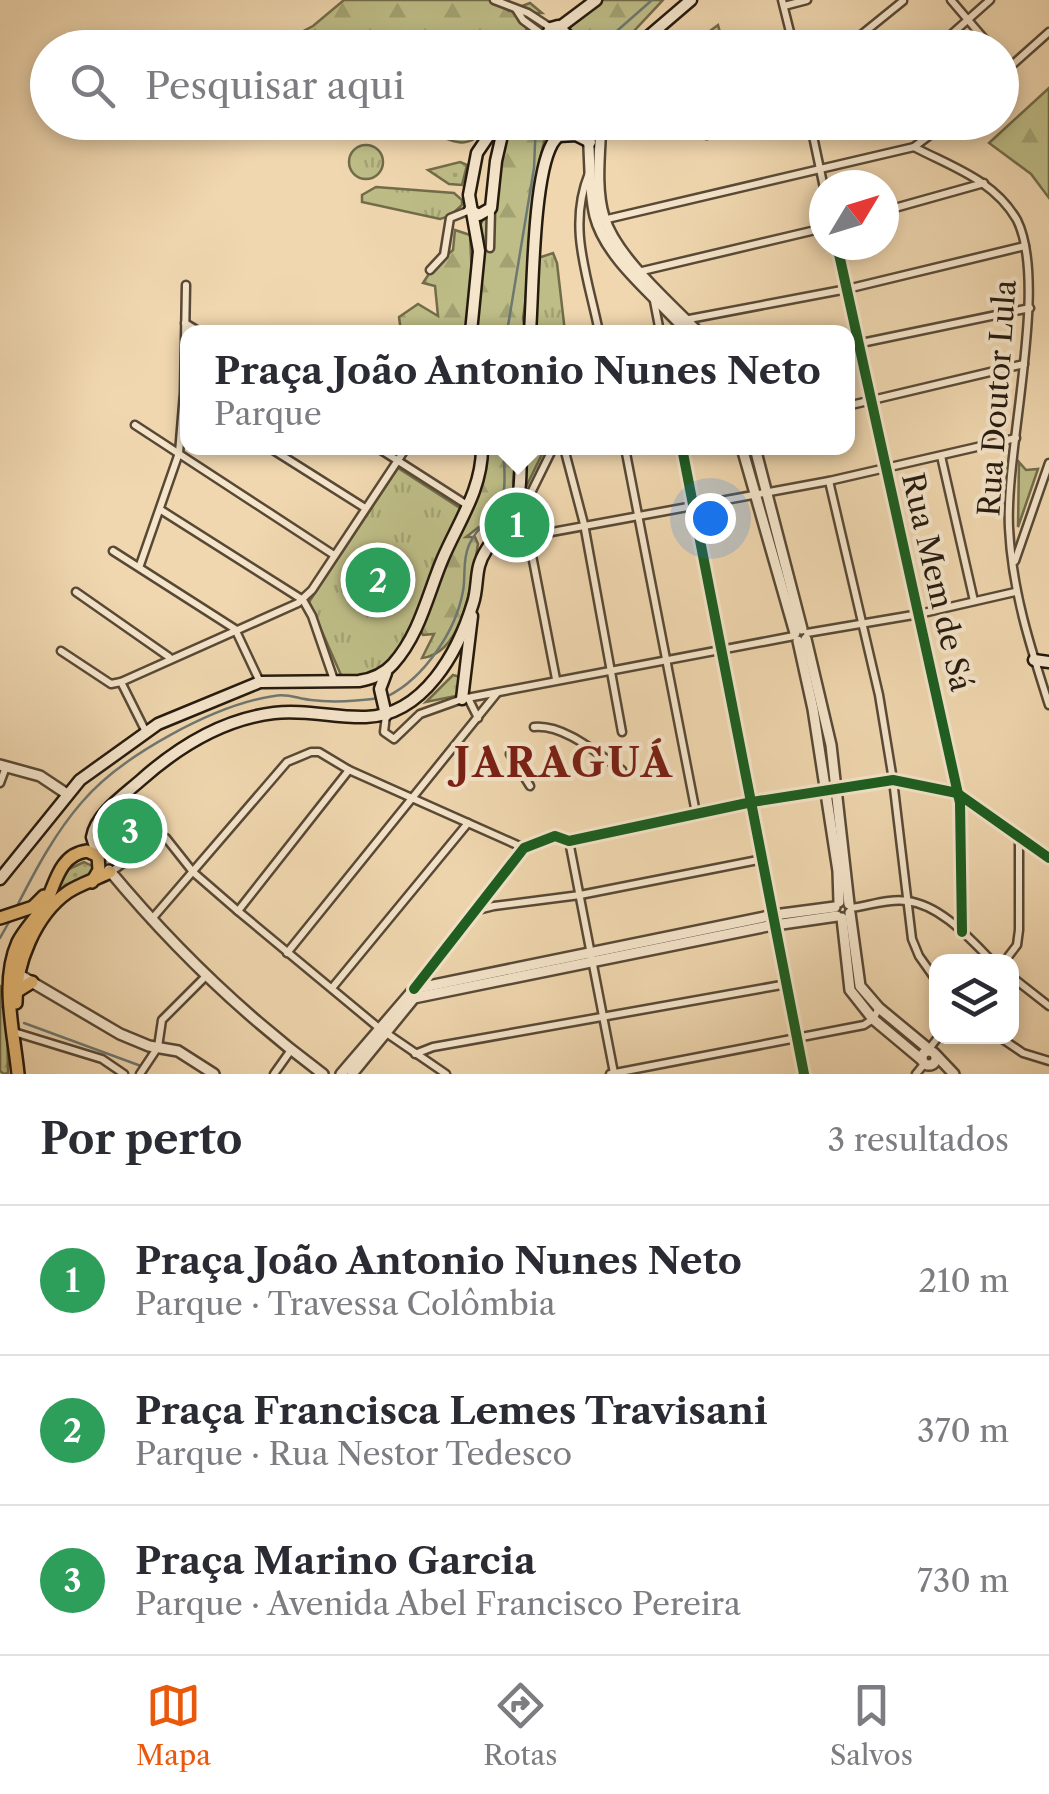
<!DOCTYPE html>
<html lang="pt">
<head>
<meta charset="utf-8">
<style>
  :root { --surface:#fff; --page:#f2f2f3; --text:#2b2b33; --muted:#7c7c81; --line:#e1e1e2; --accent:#ea580c }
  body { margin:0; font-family:"Libre Caslon Text",serif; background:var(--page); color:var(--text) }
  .controls { position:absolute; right:30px; bottom:30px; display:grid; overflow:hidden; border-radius:20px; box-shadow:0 5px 15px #0003 }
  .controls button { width:90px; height:90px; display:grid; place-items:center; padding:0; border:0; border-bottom:2px solid var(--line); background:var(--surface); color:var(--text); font:50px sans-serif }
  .compass { position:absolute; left:809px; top:170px; width:90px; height:90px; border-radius:50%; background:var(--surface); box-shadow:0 5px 15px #0003; rotate:52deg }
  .you { position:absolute; left:710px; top:518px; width:35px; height:35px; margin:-25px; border:8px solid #fff; border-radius:50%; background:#1a73e8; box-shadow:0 0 0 15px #1a73e833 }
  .badge { display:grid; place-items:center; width:65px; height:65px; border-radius:50%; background:var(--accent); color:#fff; font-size:32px; font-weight:700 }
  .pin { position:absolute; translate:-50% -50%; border:5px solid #fff; box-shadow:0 2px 10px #0006 }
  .popup { position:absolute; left:180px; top:325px; width:675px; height:130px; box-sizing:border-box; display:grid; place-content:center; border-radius:20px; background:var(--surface); filter:drop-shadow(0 2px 8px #0005); font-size:32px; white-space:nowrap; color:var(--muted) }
  .popup b { font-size:38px; color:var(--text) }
  .popup::after { content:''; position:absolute; left:50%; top:100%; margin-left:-20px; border:20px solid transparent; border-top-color:var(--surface) }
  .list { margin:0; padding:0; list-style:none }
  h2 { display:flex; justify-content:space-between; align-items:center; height:130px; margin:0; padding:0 40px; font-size:42px }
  h2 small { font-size:32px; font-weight:400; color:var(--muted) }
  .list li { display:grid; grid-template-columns:65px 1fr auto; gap:30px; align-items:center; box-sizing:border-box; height:150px; padding:0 40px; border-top:2px solid var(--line) }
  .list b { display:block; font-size:38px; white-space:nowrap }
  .list p { margin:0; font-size:32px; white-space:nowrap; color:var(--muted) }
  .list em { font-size:32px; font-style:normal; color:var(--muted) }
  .icon { flex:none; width:55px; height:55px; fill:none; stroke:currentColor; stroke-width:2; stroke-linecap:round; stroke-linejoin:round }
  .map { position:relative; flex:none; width:1049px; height:1074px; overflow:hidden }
  .search { position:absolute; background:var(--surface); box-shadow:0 5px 15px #0003; left:30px; right:30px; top:30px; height:110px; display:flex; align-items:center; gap:25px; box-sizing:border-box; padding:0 35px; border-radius:55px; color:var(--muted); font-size:38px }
  .sheet { height:580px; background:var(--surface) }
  nav { display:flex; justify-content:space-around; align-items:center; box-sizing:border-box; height:140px; border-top:2px solid var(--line); background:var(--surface); font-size:28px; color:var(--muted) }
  nav a { display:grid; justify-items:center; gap:5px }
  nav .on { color:var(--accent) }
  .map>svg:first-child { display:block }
</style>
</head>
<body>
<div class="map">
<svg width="1049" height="1074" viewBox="0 0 1049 1074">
  <defs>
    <pattern id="grass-dots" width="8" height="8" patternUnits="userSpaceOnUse" patternTransform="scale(2.5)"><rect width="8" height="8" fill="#bebd87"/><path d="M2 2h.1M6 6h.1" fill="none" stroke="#a3a273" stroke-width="1.8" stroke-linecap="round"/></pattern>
    <pattern id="forest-firs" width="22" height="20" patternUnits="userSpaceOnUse" patternTransform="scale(2.5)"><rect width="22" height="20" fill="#bebd87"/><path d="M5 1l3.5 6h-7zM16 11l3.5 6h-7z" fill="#a3a273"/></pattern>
    <pattern id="park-tufts" width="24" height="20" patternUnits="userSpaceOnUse" patternTransform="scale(2.5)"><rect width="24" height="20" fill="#bebd87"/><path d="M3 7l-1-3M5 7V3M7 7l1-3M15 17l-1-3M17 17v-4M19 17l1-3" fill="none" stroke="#a3a273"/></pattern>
  </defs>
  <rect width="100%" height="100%" fill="#f0d7af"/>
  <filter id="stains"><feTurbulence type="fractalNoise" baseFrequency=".002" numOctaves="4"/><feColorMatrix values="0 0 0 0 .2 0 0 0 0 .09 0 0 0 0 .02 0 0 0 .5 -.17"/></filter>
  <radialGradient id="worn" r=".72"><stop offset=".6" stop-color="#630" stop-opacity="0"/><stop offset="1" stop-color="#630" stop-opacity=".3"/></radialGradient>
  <!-- grass -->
  <g fill="url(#grass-dots)" stroke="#726c4a" stroke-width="2.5">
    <polygon points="460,162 467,165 462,185 449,184 428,170"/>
    <polygon points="84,862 92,866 95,873 57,899 52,895 69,869"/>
  </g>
  <!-- forest -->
  <g fill="url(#forest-firs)" stroke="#726c4a" stroke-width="2.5">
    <polygon points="344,0 499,0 509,11 530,3 542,13 528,13 524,18 530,47 329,48 314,43 278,44 313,26"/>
    <path d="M598,0H663L619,47L564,48C568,25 578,11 598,0Z"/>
    <polygon points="1049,88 1049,198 1031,174 989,143"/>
    <path d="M414,123H488C468,160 442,135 414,123Z"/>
    <path d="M496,123H548C538,165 531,211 528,255C527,276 527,297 523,318L525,332H401L399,317L418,304L438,316L435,286L423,283L434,266L453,250L455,230L470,235L472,278L480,248V226L488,208Z"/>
    <path d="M480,448H516L513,483L516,496L487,531L479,527L466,537H475L478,544C472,578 465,653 422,658L434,634L423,635L420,630L411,482L414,478L440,492L468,515Z"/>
    <polygon points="0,985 7,1013 8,1073 4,1074 0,1071"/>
  </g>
  <!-- park -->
  <g fill="url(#park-tufts)" stroke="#726c4a" stroke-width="2.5">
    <polygon points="718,25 724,47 693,47 692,44"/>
    <circle cx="366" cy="162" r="17"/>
    <polygon points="376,187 454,193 462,200 462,205 450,216 440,219 362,202 362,195"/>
    <polygon points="553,253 557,263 565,332 532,332 538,258"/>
    <polygon points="523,448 545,448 525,489 520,488"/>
    <polygon points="1019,462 1026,470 1038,469 1018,527"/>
    <path d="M398,468L463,510C446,548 418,632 391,660C379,672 357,680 341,675L309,602Z"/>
    <polygon points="453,675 460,677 461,695 426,702"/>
    <polygon points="126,808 149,840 132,852 112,822"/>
  </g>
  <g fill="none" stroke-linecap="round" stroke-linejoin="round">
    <!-- stream -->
    <g stroke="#6e7873" stroke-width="2.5">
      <polyline points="593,48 610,37 652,0"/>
      <polyline points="507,332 534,168 536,122"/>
      <path d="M388,696C424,678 456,631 463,591C466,575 462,561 469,545C475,531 483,526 493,515C510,497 503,470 504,448"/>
      <path d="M17,906C36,869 55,833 82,802C121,756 214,705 274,696C288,693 298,699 311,700C333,703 358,701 380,698"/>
      <polyline points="0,938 9,922"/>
      <polyline points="0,1007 2,1007"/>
      <polyline points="24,1023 141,1066"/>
    </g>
    <defs>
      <g id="minor">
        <polyline points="494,0 528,13 551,28"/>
        <polyline points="782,0 794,48"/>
        <polyline points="951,0 992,48"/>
        <polyline points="784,6 807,0"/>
        <polyline points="516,9 523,20 546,37"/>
        <polyline points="817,48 856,39 903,1"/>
        <polyline points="936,48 990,0"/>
        <polyline points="1002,59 1009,68"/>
        <polyline points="1002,74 1049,32"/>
        <polyline points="810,122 824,188"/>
        <polyline points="707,135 763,122"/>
        <path d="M914,147C952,167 994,180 1017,220C1049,285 1005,449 1009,528C1012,590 1030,646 1049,705"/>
        <path d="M589,173C567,227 588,277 599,332"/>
        <polyline points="884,211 984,183"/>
        <polyline points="603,220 914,147 947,122"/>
        <polyline points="837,245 960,803 962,932"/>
        <polyline points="490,248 491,210"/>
        <polyline points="430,270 444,255 450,218 470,210"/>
        <polyline points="638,272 824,228"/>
        <polyline points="654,301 660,332"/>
        <polyline points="684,320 847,289 1025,246"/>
        <polyline points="185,323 200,332"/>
        <polyline points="847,346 1030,308"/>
        <polyline points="847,406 1024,364"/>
        <polyline points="135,425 334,555"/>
        <polyline points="270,448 365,508"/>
        <polyline points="378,448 467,505"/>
        <polyline points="564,448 584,524 622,732"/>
        <polyline points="625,448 696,813"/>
        <polyline points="682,448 804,1074"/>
        <polyline points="941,456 974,601"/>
        <polyline points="829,481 879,695 893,780 912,939 919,956 936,980"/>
        <polyline points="518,500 523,509 556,679"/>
        <polyline points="523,509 553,448"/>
        <polyline points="161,510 303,600 312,616 334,680"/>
        <polyline points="492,543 829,481 1016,438"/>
        <polyline points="113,551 235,629 260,682"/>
        <polyline points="1015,561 1049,463"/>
        <polyline points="140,565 179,453 184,393 186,285"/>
        <polyline points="76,592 169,657"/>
        <polyline points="807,633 919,614 1015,592"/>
        <polyline points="61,651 111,684 121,682 298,603 312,590 406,448"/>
        <polyline points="121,682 146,732"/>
        <polyline points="468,698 478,718"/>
        <polyline points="386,715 384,732 394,739 420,714 462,699 794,636"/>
        <path d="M534,727C564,724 598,754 622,770"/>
        <polyline points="510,754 530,786"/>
        <polyline points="0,783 6,767"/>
        <polyline points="569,841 614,1073"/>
        <polyline points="111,872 156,839 166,838 193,872 238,911 379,1028 446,1074"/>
        <path d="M851,908C868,906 890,898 907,901C941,905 970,939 993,962"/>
        <polyline points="238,911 349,770"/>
        <polyline points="474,911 494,906 580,895 763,859"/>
        <polyline points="151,920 287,762 311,752 319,752 349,770 524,848"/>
        <polyline points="287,953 497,693"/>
        <polyline points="1004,962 1017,945 1019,930 1019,839"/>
        <polyline points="1012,977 1049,1006"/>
        <polyline points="332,988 468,823"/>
        <polyline points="414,989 524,848 555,836 569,841 752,802 893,780 957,793 1049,858"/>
        <polyline points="14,1032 102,1059 124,1074"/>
        <polyline points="998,1036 1023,1053 1049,1061"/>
        <polyline points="929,1049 939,1036"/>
        <polyline points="415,1054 433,1047 787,984"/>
        <polyline points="140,1074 158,1047 162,1020 205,977"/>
        <polyline points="274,1074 291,1050"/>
        <polyline points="610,1074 864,1025 873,1019 879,1008"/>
        <polyline points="916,1074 925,1063"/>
      </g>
      <g id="tertiary">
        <path d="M587,122C591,153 588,187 595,216C606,260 659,299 687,332"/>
        <path d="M601,122C600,152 595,188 604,217C616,257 669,302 698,332"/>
        <polyline points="742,448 795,633"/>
        <polyline points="755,448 802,629"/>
        <polyline points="806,639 831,745 849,904"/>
        <polyline points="798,641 813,709 838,871 839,902"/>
        <polyline points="0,765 40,776 67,794"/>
        <path d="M109,870C173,947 242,1014 323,1074"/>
        <polyline points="850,913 860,986 879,1008 931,1051"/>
        <polyline points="842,918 850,990 873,1019 922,1060"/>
        <polyline points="18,974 120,1034 149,1046 178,1051 214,1074"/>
        <circle cx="929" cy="1058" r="7"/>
        <polyline points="936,1055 954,1074"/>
        <polyline points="341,1074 414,989 774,915 835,907"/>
        <polyline points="352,1074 414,998 768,926 837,916"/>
      </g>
      <g id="secondary">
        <polyline points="560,27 596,0"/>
        <polyline points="554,48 546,37 551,28 558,26 568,36 566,43 560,48"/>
        <polyline points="635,48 691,0"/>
        <polyline points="559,136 576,135 590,142"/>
        <polyline points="470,210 479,215 491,208 496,161 505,122"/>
        <polyline points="471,332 479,251 469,195 477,153 498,122"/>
        <path d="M530,332C533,290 533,178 552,144C557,135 567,129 575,122"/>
        <polyline points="1034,660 1049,662"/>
        <polyline points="462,699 472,616"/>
        <polyline points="386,715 380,689 386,673"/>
        <path d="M98,856L92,837C96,814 124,795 141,780C178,747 224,719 274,713C304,709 335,718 366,717C424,715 458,652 473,603C477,591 476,578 479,566C485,543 507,529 515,508C522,490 520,466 521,448"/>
        <path d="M0,879L80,780L158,724L260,682L359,681C372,679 384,674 393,664C420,634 428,593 443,558C459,521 482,489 482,448"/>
      </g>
      <g id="primary">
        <polyline points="0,918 33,907 44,896"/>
        <polyline points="16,992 32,982"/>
        <path d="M16,1003C15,965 35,915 68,892C80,884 97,879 110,872"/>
        <path d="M18,1074C14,1032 0,982 18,942C27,925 42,913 49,896C57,876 63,854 87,851L98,856L99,870L92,882"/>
      </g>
    </defs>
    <!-- minor casing -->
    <use href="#minor" stroke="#584936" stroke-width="11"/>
    <!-- tertiary casing -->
    <use href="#tertiary" stroke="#584936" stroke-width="14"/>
    <!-- secondary casing -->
    <use href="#secondary" stroke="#251a0e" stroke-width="15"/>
    <!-- primary casing -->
    <use href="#primary" stroke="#251a0e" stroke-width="16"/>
    <!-- minor -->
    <use href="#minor" stroke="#f5e5cb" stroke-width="6"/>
    <!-- tertiary -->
    <use href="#tertiary" stroke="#f5e5cb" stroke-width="9"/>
    <!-- secondary -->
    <use href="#secondary" stroke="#f5e5cb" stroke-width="10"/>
    <!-- primary -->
    <use href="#primary" stroke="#e8bc78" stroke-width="11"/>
    <defs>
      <g id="cycleway">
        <polyline points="837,245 960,803 962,932"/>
        <polyline points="682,448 804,1074"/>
        <polyline points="414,989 524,848 555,836 569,841 752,802 893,780 957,793 1049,858"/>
      </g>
    </defs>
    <!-- cycleway casing -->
    <use href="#cycleway" stroke="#f5e5cb" stroke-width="16"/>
    <!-- cycleway -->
    <use href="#cycleway" stroke="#1b5e20" stroke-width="10"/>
  </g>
  <g text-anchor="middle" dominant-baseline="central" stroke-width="8" stroke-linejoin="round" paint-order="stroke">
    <!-- street labels -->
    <g font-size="30" fill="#251a0e" stroke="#f5e5cb">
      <text transform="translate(997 398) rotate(-86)">Rua Doutor Lula</text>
      <text transform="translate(937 582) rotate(77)">Rua Mem de Sá</text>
    </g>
    <!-- district labels -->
    <g font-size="40" font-weight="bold" letter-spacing="2.5" fill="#7a1f14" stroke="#f5e5cb">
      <text x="564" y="762">JARAGUÁ</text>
    </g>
  </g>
  <rect width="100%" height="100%" filter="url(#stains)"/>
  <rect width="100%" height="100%" fill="url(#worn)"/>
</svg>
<div class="controls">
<button><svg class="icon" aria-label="layers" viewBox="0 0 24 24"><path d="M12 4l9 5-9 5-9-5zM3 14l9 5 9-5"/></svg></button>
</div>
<svg class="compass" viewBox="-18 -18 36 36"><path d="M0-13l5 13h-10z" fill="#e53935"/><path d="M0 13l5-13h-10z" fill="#7c7c81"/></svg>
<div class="you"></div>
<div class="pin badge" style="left:517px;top:525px;background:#2e9e5b">1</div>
<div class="popup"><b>Praça João Antonio Nunes Neto</b>Parque</div>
<div class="pin badge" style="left:378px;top:580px;background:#2e9e5b">2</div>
<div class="pin badge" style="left:130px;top:831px;background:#2e9e5b">3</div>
<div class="search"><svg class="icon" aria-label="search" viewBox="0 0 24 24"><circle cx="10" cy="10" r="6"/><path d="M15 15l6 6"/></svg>Pesquisar aqui</div>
</div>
<section class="sheet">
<h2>Por perto<small>3 resultados</small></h2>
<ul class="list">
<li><span class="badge" style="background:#2e9e5b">1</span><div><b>Praça João Antonio Nunes Neto</b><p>Parque · Travessa Colômbia</p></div><em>210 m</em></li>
<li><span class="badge" style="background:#2e9e5b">2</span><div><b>Praça Francisca Lemes Travisani</b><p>Parque · Rua Nestor Tedesco</p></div><em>370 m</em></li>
<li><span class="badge" style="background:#2e9e5b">3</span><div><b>Praça Marino Garcia</b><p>Parque · Avenida Abel Francisco Pereira</p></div><em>730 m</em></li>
</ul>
</section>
<nav>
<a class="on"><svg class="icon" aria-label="map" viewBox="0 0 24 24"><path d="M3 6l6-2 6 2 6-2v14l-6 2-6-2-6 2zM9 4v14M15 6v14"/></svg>Mapa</a>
<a><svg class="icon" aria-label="directions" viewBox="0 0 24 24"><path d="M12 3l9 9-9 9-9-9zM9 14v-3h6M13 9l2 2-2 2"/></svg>Rotas</a>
<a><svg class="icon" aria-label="saved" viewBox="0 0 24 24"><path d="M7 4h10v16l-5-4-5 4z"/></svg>Salvos</a>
</nav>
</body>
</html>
